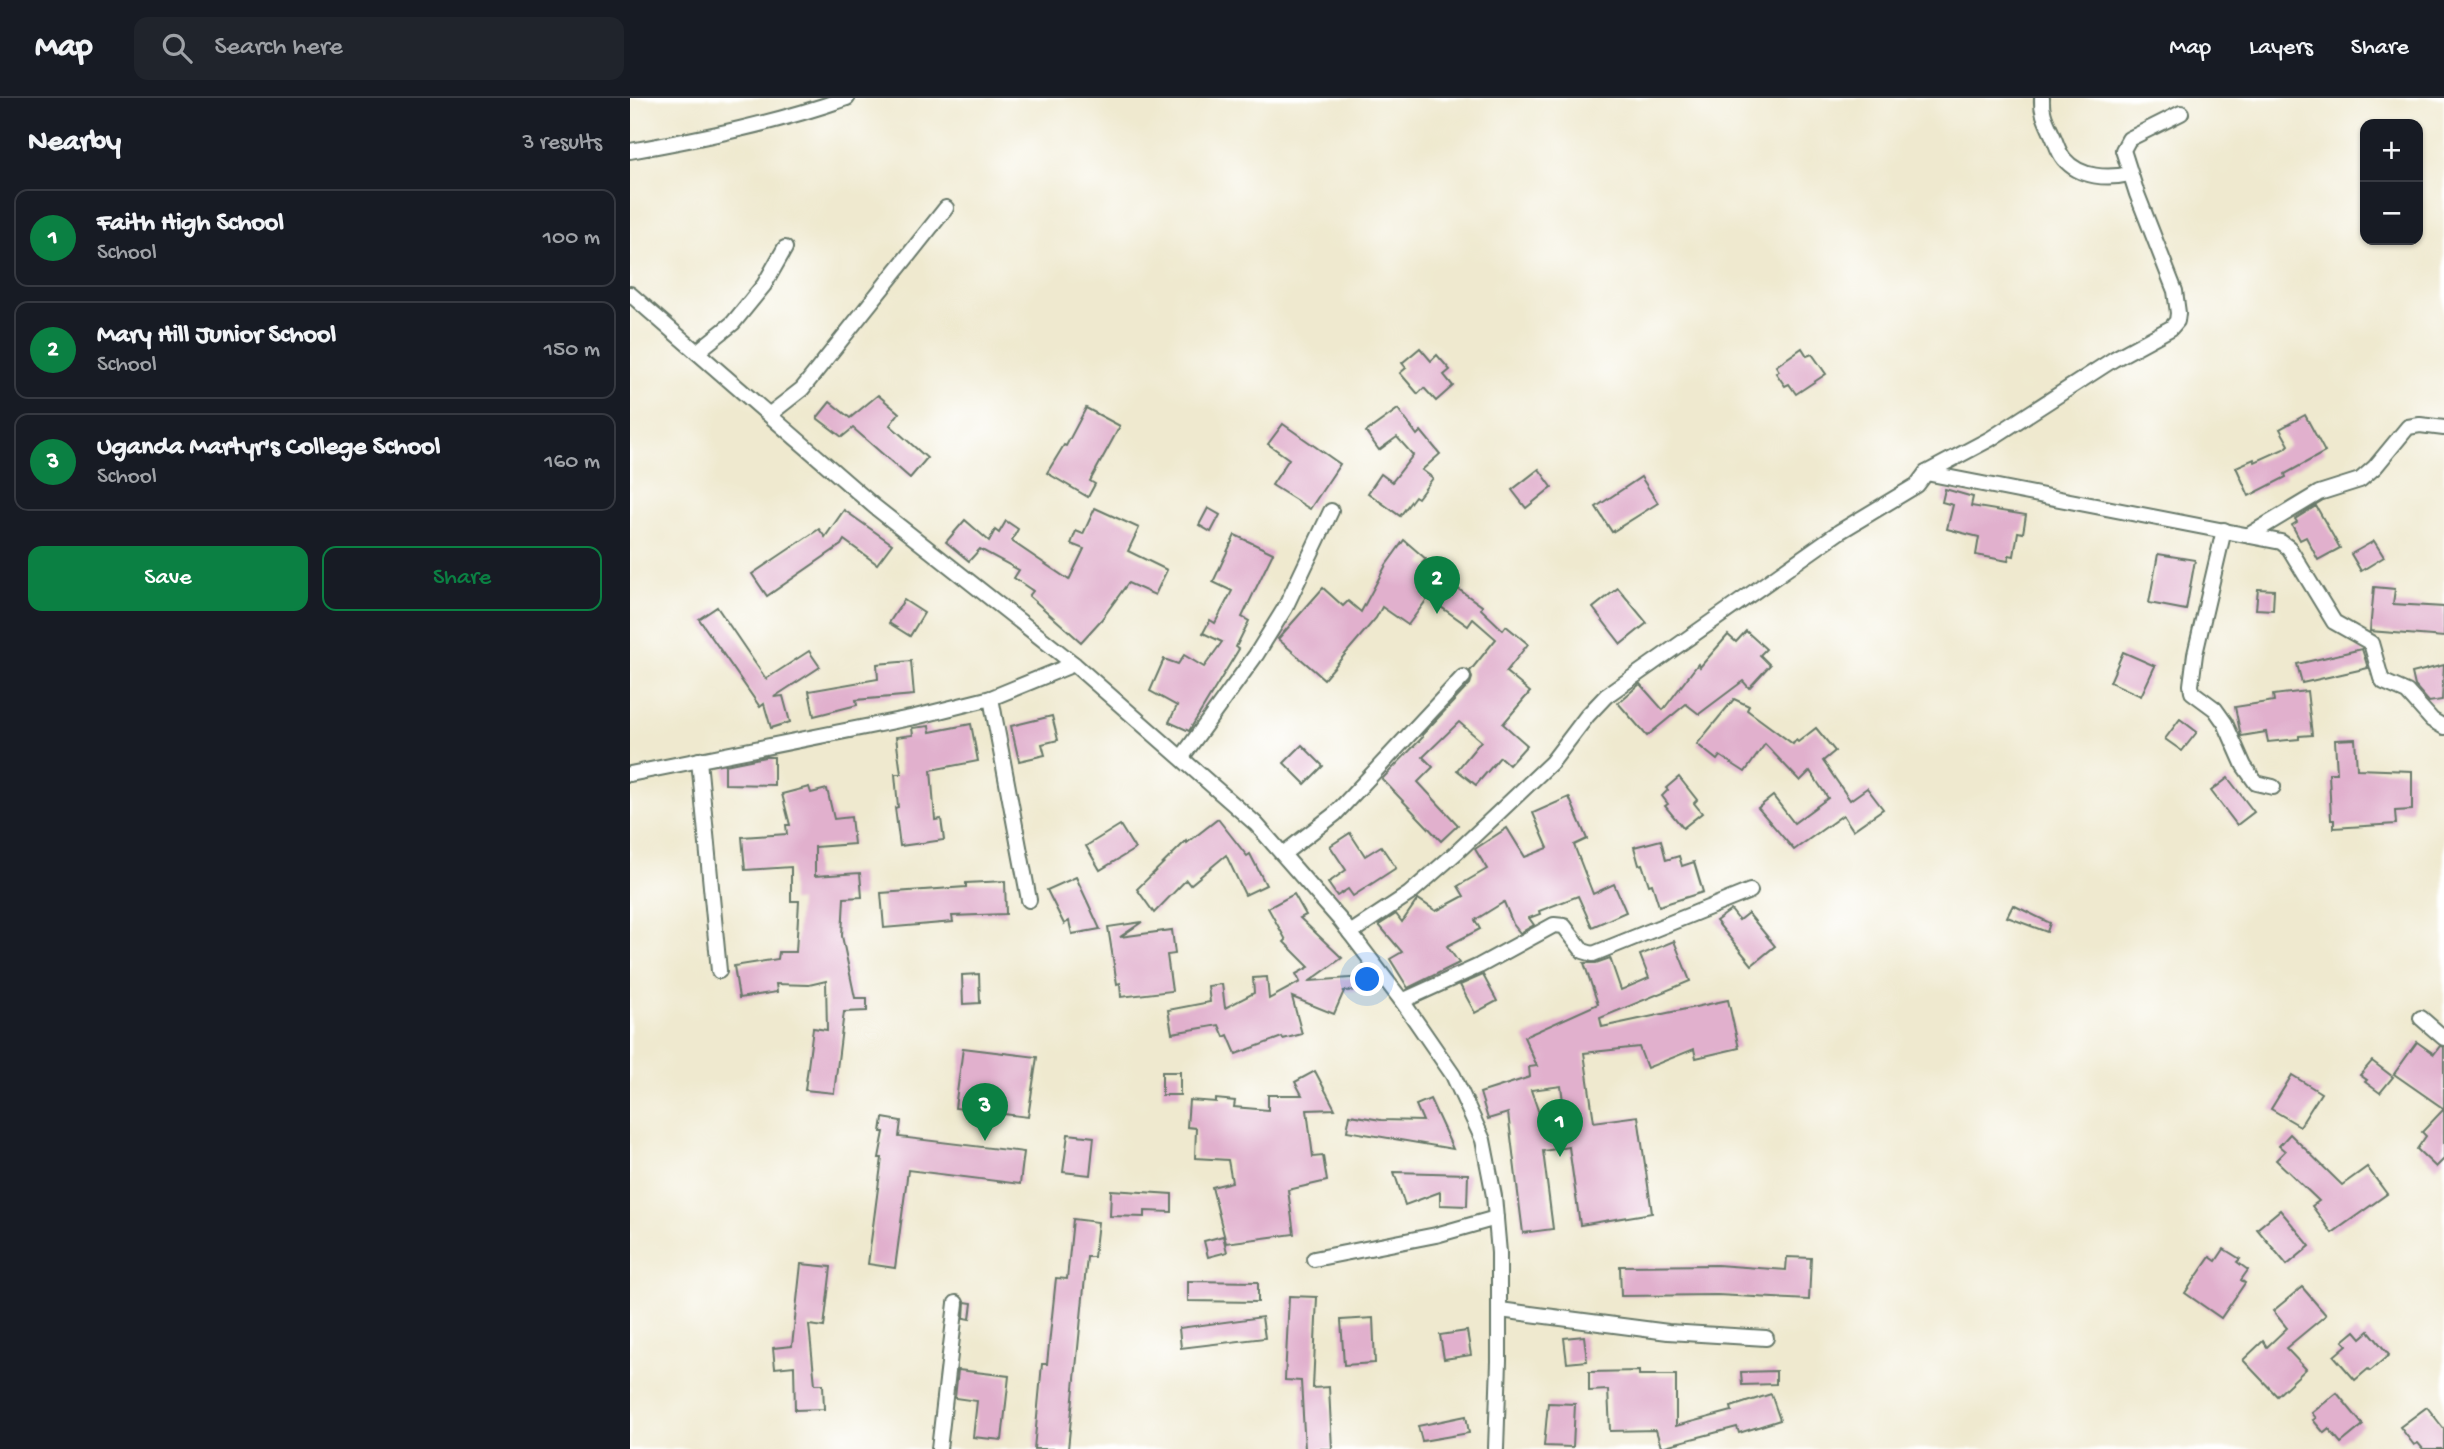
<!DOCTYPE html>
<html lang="en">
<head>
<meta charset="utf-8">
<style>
  :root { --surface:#171b24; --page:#20242c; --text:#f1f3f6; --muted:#9ea1a6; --line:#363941; --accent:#0b8043 }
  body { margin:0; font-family:"Gochi Hand",sans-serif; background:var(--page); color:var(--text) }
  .controls { position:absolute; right:21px; top:21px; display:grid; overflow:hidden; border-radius:14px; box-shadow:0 2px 5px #0004 }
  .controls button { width:63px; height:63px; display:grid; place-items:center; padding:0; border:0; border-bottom:2px solid var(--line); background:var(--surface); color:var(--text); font:35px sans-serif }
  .you { position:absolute; left:738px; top:882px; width:24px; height:24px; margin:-18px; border:5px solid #fff; border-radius:50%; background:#1a73e8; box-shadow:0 0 0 10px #1a73e833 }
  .badge { display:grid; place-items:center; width:46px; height:46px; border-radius:50%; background:var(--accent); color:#fff; font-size:23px; font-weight:700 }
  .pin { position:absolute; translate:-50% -58px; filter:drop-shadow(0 2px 4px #0008) }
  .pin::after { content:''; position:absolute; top:37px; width:24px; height:21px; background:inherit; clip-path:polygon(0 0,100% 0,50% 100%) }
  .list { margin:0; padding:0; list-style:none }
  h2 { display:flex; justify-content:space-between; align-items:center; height:91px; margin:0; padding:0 28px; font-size:30px }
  h2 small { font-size:23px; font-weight:400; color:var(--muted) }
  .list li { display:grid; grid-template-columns:46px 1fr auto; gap:21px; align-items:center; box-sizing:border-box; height:98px; margin:0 14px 14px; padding:0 14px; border:2px solid var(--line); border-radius:14px }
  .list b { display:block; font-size:26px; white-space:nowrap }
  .list p { margin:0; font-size:23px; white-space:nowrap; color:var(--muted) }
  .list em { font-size:23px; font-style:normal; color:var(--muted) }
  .actions { display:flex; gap:14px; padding:21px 28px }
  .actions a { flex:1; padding:16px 0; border:2px solid var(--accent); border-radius:14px; text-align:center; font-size:24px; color:var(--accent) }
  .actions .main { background:var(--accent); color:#fff }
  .icon { flex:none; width:38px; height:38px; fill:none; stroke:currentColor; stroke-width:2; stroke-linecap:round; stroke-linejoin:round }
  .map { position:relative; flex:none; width:1814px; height:1351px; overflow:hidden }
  header { display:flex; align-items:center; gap:42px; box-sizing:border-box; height:98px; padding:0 35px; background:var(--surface); border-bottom:2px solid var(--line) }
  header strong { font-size:33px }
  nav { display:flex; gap:38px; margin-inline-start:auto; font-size:24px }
  .search { width:490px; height:63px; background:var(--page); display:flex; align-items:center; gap:18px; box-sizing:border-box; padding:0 24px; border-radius:14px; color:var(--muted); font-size:26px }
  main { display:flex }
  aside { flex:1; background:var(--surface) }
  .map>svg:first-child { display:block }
</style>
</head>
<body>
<header>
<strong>Map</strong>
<div class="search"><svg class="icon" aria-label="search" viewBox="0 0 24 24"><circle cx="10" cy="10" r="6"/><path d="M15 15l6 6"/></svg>Search here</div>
<nav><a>Map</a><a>Layers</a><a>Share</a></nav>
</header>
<main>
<aside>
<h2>Nearby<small>3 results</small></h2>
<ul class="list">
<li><span class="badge">1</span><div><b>Faith High School</b><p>School</p></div><em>100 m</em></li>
<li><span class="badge">2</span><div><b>Mary Hill Junior School</b><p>School</p></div><em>150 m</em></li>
<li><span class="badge">3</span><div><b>Uganda Martyr's College School</b><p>School</p></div><em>160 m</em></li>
</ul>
<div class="actions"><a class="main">Save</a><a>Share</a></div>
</aside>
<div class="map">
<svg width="1814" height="1351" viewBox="0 0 1814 1351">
  <rect width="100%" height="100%" fill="#fff"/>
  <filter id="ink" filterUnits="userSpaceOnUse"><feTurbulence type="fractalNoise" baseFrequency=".0143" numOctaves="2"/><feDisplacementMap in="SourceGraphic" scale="14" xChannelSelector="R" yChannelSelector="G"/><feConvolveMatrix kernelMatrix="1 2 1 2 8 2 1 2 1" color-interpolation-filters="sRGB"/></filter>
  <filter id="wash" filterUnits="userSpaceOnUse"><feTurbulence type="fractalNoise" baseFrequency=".00686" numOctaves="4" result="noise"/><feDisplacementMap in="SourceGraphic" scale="28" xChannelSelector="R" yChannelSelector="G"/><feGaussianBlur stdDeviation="1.57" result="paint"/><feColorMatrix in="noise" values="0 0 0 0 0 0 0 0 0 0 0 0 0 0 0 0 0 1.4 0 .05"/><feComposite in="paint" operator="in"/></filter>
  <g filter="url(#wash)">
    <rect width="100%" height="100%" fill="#efe9cf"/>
    <g id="blocks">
      <!-- building -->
      <g fill="#e1b0cd" fill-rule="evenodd">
        <polygon points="790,250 801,263 807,257 820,272 814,277 823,288 806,303 794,290 788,296 770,275 776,270 772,265"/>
        <polygon points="1172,250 1177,258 1182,256 1196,276 1166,296 1159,286 1155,288 1146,275 1149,273 1146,268"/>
        <polygon points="248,297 269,315 260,327 297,360 280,380 223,330 212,339 187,320 200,304 220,320"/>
        <polygon points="456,310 490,328 460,383 465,386 458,399 417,375 434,347 436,348"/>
        <polygon points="768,311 787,337 791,333 810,356 792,372 803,380 788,400 785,398 770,418 738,395 751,376 762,384 783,357 767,339 749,352 736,334"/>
        <polygon points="1675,317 1695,354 1655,376 1656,379 1619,398 1606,369 1624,361 1625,364 1656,350 1659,347 1650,331"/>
        <polygon points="653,326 710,366 680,411 642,387 659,361 638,346"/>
        <polygon points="909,371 922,389 896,410 882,392"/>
        <polygon points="1011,379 1028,405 982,434 966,409"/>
        <polygon points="1315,391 1343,399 1341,408 1396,417 1393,435 1388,434 1384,458 1379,457 1378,463 1346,457 1349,439 1317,431 1323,407 1312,404"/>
        <polygon points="1686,408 1710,450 1688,462 1676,439 1670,442 1662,427 1667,424 1665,421"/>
        <polygon points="465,410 509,430 498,453 537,472 525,497 498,485 471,522 451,544 399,498 403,493 384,480 389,472 350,451 339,463 316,444 335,422 359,443 365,432 369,435 376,423 388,431 382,442 383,444 439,482 454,451 441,446 446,433 453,436"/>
        <polygon points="578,410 590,417 581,434 569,427"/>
        <polygon points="214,412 262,446 247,466 214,442 211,447 137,498 122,476 189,431 195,439"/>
        <polygon points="605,437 643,455 612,519 619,523 606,549 609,551 559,633 539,624 547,608 520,593 534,561 548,566 554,557 574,569 592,544 573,535 580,522 585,525 602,493 583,484"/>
        <polygon points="774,442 796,461 792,465 852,508 851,511 873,532 876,528 898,546 876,574 900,594 873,626 897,647 879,667 870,659 846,687 827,672 851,643 829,624 793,659 803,669 788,684 828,727 811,743 752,681 793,639 792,637 840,586 842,580 840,573 866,541 843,521 838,528 798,500 778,527 752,509 746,520 694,581 648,541 693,490 713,508 718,503 731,514 756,467"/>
        <polygon points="1744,443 1754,459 1731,473 1721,456"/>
        <polygon points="1528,456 1565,462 1556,512 1519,505"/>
        <polygon points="1744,489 1765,491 1763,506 1814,509 1814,539 1740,533"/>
        <polygon points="988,490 1017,525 991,546 963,510"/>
        <polygon points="1628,491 1644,492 1643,512 1626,511"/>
        <polygon points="274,502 294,515 280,538 259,525"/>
        <polygon points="87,509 136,581 179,553 190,569 144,599 153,598 160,624 141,630 134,606 130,609 69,521"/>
        <polygon points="1116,533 1136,551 1130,557 1140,567 1119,590 1113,583 1069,616 1056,606 1017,638 988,605 1010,586 1033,612 1068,566 1070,569 1098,537 1106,544"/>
        <polygon points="1732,551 1738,570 1672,585 1667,566"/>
        <polygon points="1493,554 1525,568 1511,598 1480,584"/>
        <polygon points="281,563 284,597 226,602 227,607 184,618 179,593 248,581 247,566"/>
        <polygon points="1814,567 1812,602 1799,604 1785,588 1782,575"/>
        <polygon points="1677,593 1682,637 1669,638 1669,641 1638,644 1636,634 1611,638 1605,609 1644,603 1643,597"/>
        <polygon points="1104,601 1119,608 1117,612 1163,646 1166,642 1168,644 1186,630 1205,653 1193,663 1220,702 1237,690 1253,711 1223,732 1213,717 1164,752 1128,710 1143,698 1164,725 1198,700 1180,673 1170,683 1135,646 1115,674 1090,658 1087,662 1067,646"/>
        <polygon points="422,618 428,642 412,646 415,657 389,663 381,628"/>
        <polygon points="1550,621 1567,634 1552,653 1535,641"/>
        <polygon points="341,626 348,663 301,672 305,722 311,721 314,742 270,748 265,710 268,709 265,676 271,676 266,639 283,637 282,630 299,628 300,634"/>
        <polygon points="1725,641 1727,671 1782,673 1782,712 1765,713 1766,726 1704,730 1704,722 1701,722 1699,675 1707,675 1705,642"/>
        <polygon points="672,647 693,668 675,686 654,665"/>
        <polygon points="135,659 144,659 144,687 95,686 95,667"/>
        <polygon points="1049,679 1067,702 1064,705 1072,715 1053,730 1035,708 1038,706 1032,698 1038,692 1036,690"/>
        <polygon points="1598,680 1624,714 1607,727 1581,693"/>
        <polygon points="179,689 181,695 197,691 204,721 221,719 224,746 185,749 185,778 230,775 232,799 214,800 212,838 225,900 237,900 237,913 214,914 204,995 175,992 183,930 197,932 196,883 179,887 146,886 147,894 109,900 104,868 148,861 149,854 166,854 169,803 161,803 161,769 115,772 112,739 157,736 156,727 160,727 152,696"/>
        <polygon points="939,699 957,741 944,747 963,796 984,786 996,814 962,829 948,798 909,813 910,816 899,820 904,827 890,835 883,826 874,804 845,822 850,831 817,848 829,865 778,890 760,861 772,854 749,827 766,816 772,824 788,801 806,813 834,798 828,788 857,771 845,751 877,730 895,759 918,750 903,715"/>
        <polygon points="588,721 617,758 620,756 636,787 615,797 596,757 560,787 556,782 524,815 507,791 556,743 557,745"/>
        <polygon points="490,727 505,751 470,772 456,748"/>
        <polygon points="720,735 735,758 751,748 766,770 723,798 718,791 707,798 698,785 716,772 700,748"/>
        <polygon points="1031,742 1036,762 1049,758 1052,768 1064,764 1073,794 1029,808 1022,786 1019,787 1012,766 1009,767 1004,749"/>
        <polygon points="446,779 470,831 442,836 439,823 434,826 417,792"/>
        <polygon points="375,783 376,816 322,818 323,824 254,830 251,795 336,789 336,785"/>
        <polygon points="664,796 676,817 670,820 712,860 680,883 733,879 734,892 714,893 704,916 662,899 672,936 653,941 652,939 606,956 598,937 594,939 589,927 542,935 538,912 580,904 578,888 592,886 595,910 624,895 623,880 637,879 639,901 670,884 666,876 679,869 654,844 656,842 638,810"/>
        <polygon points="1383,807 1420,825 1417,834 1377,819"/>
        <polygon points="1101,812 1109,822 1118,815 1145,848 1122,867 1086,823"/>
        <polygon points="512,824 490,839 542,832 545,856 537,857 542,893 491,899 490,885 487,886 478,829"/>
        <path d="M1044,843L1060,883L970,920L972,929L1098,902L1109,950L1066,960L1064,951L1017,970L1009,949L954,955L964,1024L1008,1018L1022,1115L950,1127L939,1049L913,1053L923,1131L893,1135L878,1015L858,1021L850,995L900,979L899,969L907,968L894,939L968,906L954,865H966L980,860L991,892L1019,880L1010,857ZM931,988L935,1018L911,1021L901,992Z"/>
        <polygon points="349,876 350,905 333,906 332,877"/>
        <polygon points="853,877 867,903 845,915 830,887"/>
        <polygon points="1787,944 1804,956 1810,948 1814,949 1814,1061 1806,1069 1787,1051 1796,1038 1792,1034 1814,1011 1764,976"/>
        <polygon points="333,950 407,959 398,1019 325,1010"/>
        <polygon points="1742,963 1763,979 1750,995 1735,984 1737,982 1730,977"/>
        <polygon points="685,973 705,1011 677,1012 683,1059 693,1058 697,1083 658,1092 664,1136 596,1145 582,1089 602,1084 598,1062 565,1060 566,1030 557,1029 559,1002 586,1004 586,1001 605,1003 604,1009 638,1012 638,997 672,997 665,984"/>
        <rect x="532" y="974" width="18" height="23"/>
        <polygon points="1662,977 1691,995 1670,1028 1641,1011"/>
        <polygon points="800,1001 823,1051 717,1033 720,1017 751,1022 793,1023 786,1007"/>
        <polygon points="253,1020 271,1023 269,1039 394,1054 390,1086 278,1072 265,1170 238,1166 252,1060 249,1060 254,1034 251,1034"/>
        <polygon points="438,1036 464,1039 460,1077 433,1074"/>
        <polygon points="1660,1036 1712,1087 1737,1069 1757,1096 1702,1135 1682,1108 1689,1103 1646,1062 1655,1053 1649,1048"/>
        <polygon points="764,1074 838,1076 837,1108 810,1107 810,1094 775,1107"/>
        <polygon points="481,1092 542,1096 542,1114 515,1113 515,1119 480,1118"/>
        <polygon points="1650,1112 1680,1148 1657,1167 1627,1131"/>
        <polygon points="443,1121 468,1124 464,1159 457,1159 438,1351 404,1351 412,1266 417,1266 426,1180 437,1181"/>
        <polygon points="593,1138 597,1154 578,1159 574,1143"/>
        <polygon points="1594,1151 1610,1161 1607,1164 1618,1172 1611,1182 1615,1185 1591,1220 1555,1195 1580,1159 1586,1163"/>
        <polygon points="1157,1159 1181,1160 1179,1202 1087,1197 991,1198 990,1168 1087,1167 1156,1172"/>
        <polygon points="171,1166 201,1169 194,1229 179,1227 185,1286 193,1286 194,1311 165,1312 164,1268 145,1270 143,1250 162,1248"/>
        <polygon points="558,1183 628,1184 628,1204 558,1203"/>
        <polygon points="1672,1189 1696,1217 1656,1250 1676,1271 1647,1298 1613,1262 1633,1243 1637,1249 1657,1230 1643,1213"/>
        <polygon points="659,1198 687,1199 683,1290 699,1289 702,1351 675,1351 671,1283 655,1282"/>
        <polygon points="335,1204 342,1205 340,1221 334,1220"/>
        <polygon points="632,1219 635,1240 551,1250 549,1230"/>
        <polygon points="743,1220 745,1265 714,1267 711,1222"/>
        <polygon points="837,1233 841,1257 814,1261 810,1237"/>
        <polygon points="1725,1233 1731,1240 1739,1233 1759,1257 1740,1273 1738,1271 1725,1282 1704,1258 1717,1247 1713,1243"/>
        <polygon points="954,1238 957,1263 937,1265 934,1240"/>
        <polygon points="328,1272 379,1278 372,1342 343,1339 347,1303 325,1300"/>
        <polygon points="1009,1273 1009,1277 1046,1277 1046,1328 1102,1313 1101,1309 1141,1296 1150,1322 1109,1335 1107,1329 1031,1349 1026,1332 980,1333 978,1292 959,1293 959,1274"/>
        <polygon points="1146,1273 1146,1286 1112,1287 1111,1274"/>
        <polygon points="1707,1295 1733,1327 1711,1345 1699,1331 1694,1335 1683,1322 1686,1320 1682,1315"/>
        <polygon points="918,1305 945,1306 943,1349 914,1348"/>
        <polygon points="1797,1309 1814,1331 1814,1351 1793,1351 1788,1345 1784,1347 1770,1329"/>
        <polygon points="836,1318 839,1335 792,1343 788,1328"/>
      </g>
    </g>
  </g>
  <g filter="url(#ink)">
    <use href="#blocks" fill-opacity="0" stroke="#68796a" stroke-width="2"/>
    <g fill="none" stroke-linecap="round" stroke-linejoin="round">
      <defs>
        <g id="street">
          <path d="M1412,0C1411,14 1416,23 1422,36C1426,44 1428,54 1434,61C1450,80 1478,81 1500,76"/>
          <path d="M0,53C73,40 146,25 217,0"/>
          <polyline points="0,196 245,409 444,566 626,726 711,823 772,903 823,977 853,1042 864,1098 869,1155 869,1263 866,1351"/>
          <polyline points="67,254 103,225 134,187 155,150"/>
          <polyline points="140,316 172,291 316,110"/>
          <polyline points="1296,375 1651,444 1659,450 1704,524 1741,545 1751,580 1754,584 1777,594 1802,622 1814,629"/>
          <polyline points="1594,432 1565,556 1561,587 1562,594 1585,611 1595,625 1614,668 1626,685 1643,689"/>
          <polyline points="1619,437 1689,395 1730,382 1745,369 1778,329 1790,327 1814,330"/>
          <polyline points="361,600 399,802"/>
          <polyline points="552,659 626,557 655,510 701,413"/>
          <polyline points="69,662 89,873"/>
          <polyline points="0,676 285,619 361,600 444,566"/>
          <polyline points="653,756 705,716 833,579"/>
          <polyline points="720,835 779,796 828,753 922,664 957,618 976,598 1209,434 1287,387 1296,375 1360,341 1484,261 1541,230 1547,223 1548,215 1545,193 1507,96 1493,52 1499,41 1551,15"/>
          <polyline points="772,903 849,868 924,827 934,828 953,853 963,856 1120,793"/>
          <polyline points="1791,920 1814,940"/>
          <polyline points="684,1161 806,1137 866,1120"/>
          <polyline points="870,1212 1038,1234 1136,1240"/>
          <polyline points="309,1351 326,1205"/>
        </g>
      </defs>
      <!-- street casing -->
      <use href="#street" stroke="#68796a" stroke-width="18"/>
      <!-- street -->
      <use href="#street" stroke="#fff" stroke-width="14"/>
    </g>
  </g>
</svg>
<div class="controls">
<button>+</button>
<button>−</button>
</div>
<div class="you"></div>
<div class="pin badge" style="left:930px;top:1059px">1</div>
<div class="pin badge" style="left:807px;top:516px">2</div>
<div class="pin badge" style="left:355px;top:1043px">3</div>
</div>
</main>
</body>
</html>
